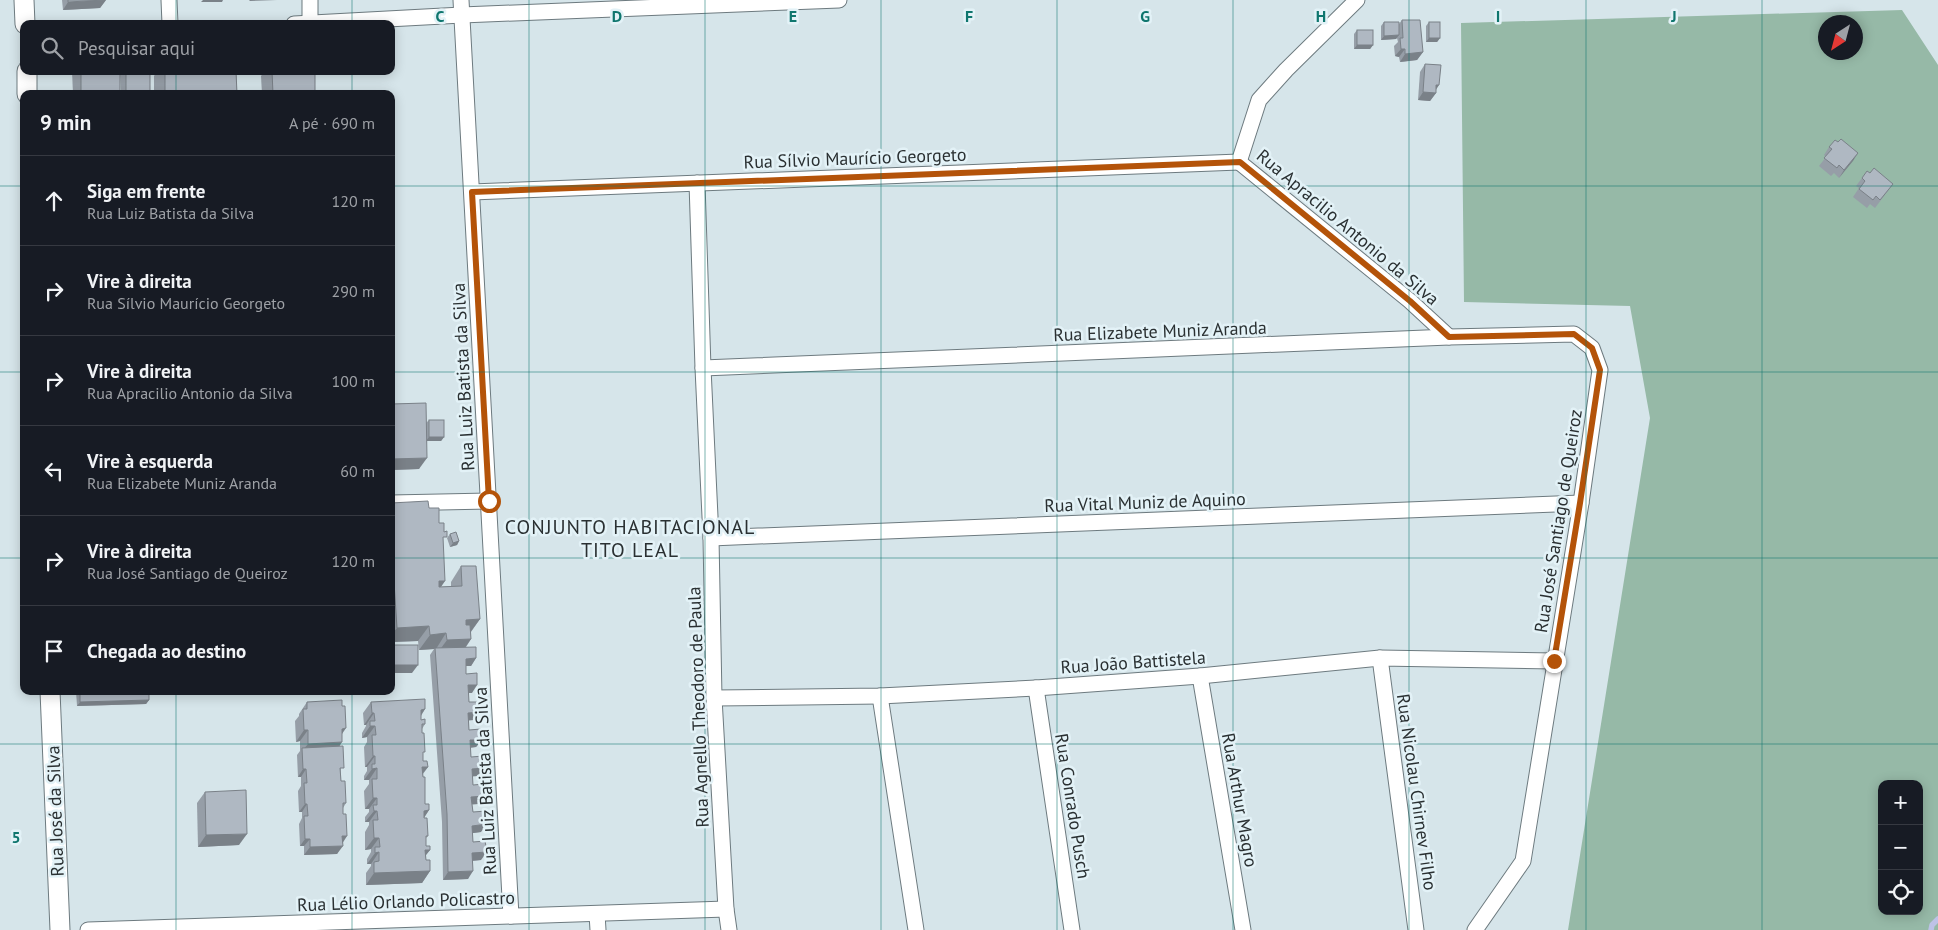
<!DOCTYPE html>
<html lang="pt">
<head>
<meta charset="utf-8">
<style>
  :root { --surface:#171b24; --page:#20242c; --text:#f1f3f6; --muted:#9ea1a6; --line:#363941 }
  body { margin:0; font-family:"PT Sans",sans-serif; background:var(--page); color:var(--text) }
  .controls { position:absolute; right:15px; bottom:15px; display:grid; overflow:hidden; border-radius:10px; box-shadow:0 2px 12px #0003 }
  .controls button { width:45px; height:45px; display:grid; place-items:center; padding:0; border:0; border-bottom:1px solid var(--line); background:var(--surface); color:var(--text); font:25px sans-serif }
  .compass { position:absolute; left:1818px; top:15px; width:45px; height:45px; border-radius:50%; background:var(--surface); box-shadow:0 2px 12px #0003; rotate:216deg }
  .stop { position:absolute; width:15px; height:15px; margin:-11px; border:4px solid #b45309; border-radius:50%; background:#fff }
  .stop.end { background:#b45309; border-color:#fff; box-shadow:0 1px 5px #0008 }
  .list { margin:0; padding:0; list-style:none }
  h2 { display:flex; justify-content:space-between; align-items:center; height:65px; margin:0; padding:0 20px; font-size:21px }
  h2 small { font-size:16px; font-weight:400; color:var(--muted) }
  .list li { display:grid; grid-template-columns:32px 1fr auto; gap:15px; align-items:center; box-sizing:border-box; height:90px; padding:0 20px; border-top:1px solid var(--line) }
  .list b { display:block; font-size:19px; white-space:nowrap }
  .list p { margin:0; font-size:16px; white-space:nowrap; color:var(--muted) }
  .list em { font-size:16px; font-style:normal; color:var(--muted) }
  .icon { flex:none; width:28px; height:28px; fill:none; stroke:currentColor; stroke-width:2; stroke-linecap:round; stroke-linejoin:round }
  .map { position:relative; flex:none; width:1938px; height:930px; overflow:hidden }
  .search { position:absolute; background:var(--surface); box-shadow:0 2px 12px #0003; left:20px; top:20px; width:375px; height:55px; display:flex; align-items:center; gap:12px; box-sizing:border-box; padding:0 18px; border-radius:10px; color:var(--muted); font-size:19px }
  .panel { position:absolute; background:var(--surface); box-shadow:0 2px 12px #0003; left:20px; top:90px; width:375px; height:605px; border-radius:10px }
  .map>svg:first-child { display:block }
</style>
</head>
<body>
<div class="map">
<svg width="1938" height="930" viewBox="0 0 1938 930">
  <rect width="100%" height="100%" fill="#d6e5ea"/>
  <!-- green -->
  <path fill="#96b9a7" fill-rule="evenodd" d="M1902,10L1938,65V930H1568L1650,418L1630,306L1464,302L1461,23ZM1826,22H1856V52H1826ZM1882,784H1919V911H1882Z"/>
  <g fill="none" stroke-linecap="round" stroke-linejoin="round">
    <!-- stream -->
    <polyline stroke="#bdc2e7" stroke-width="5.5" points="1931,930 1932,925 1938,919"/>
    <defs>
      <g id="minor">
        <polyline points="169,0 170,24"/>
        <polyline points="310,0 310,23"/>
        <polyline points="461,0 511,916"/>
        <polyline points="294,24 462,15 839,0"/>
        <polyline points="1239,162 1410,301 1449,337"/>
        <polyline points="1239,162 1259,100 1286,70 1357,0"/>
        <polyline points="697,183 703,368 711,538 714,698 726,909 729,930"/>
        <polyline points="472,192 1239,162"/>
        <polyline points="703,368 1449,337 1574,334 1592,348 1600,370 1581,503 1523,861 1475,930"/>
        <polyline points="391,503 489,501"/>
        <polyline points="711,538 1581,503"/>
        <polyline points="1380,658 1416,930"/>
        <polyline points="1200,676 1243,930"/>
        <polyline points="1036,688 1072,930"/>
        <polyline points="880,696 916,930"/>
        <polyline points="714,698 880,696 1036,688 1200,676 1380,658 1554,661"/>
        <polyline points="597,914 598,930"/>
        <polyline points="88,930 726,909"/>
      </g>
      <g id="tertiary">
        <polyline points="24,0 25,24"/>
        <polyline points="27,71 27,94"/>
        <polyline points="50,691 60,930"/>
      </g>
    </defs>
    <!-- minor casing -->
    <use href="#minor" stroke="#6d7a7f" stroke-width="17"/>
    <!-- tertiary casing -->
    <use href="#tertiary" stroke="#6d7a7f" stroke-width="21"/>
    <!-- minor -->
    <use href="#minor" stroke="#fff" stroke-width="15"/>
    <!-- tertiary -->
    <use href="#tertiary" stroke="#fff" stroke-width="19"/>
  </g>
  <!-- wall -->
  <g fill="#969ea7">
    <polygon points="62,0 106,0 100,8 63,10"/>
    <polygon points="1402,20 1423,52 1417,60 1400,62 1399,57 1395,56 1394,46 1398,42 1397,38 1396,39 1381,40 1381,26 1384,22 1399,24"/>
    <polygon points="1429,22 1440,38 1437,42 1426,42 1426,26"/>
    <polygon points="1357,30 1373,45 1370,49 1354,49 1354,34"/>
    <polygon points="1425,64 1436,90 1436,93 1430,101 1418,100 1420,72"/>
    <polygon points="72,71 120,71 120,94 73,94"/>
    <polygon points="120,71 150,71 150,94 121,94"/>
    <polygon points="157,71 236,71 237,94 154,94 154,76"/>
    <polygon points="265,71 315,71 315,94 262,94 261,76"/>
    <polygon points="1829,147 1858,153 1839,178 1834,173 1831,176 1819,166 1826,157 1824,155"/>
    <polygon points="1870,173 1893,184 1875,208 1870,204 1867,208 1853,197 1859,188 1856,186 1862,178"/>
    <polygon points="391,404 426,423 429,420 444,437 441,441 427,441 419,469 391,470"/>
    <polygon points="391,503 429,508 439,523 443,542 441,587 451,586 451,582 461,566 480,619 471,632 471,639 466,647 476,658 471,666 466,666 466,674 472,693 468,693 469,702 474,720 469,720 469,730 482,740 476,747 470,748 471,757 478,776 472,776 473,785 479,804 472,804 473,812 481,832 472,833 473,842 481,860 473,861 468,879 443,880 442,822 430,655 434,649 419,650 418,641 391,642"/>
    <polygon points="450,534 459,541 457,545 450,547 447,538"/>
    <polygon points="76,691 149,691 149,700 146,704 77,706"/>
    <polygon points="307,702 342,734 340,746 341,781 346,803 343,808 343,842 337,854 304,855 304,846 300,846 299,824 302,818 302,812 299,812 298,791 301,786 301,777 298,777 297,755 300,751 300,741 296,742 295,721 299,716 299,714"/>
    <polygon points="371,702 425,709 421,716 421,720 425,724 422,729 423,755 423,761 428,767 423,774 425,804 429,810 424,818 428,836 426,838 426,846 430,850 426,855 426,860 430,871 422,883 366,885 366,873 371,866 371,864 367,864 367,859 371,852 371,849 365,850 365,832 369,825 369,822 365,822 365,817 369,812 369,809 365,809 364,791 369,784 369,780 364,780 364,776 367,771 367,767 365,767 364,747 367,742 367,737 362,738 362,733 366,726 366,725 364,725 363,713"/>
    <polygon points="205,792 239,845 198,847 197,803"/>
  </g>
  <!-- shaded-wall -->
  <g fill="#7a8188">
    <polygon points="106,0 100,8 63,10 68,2"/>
    <polygon points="203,0 223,0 222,2 201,2"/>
    <polygon points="250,0 277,0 249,1"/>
    <polygon points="1399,35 1396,39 1381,40 1384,36"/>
    <polygon points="1429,38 1440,38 1437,42 1426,42"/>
    <polygon points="1357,45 1373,45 1370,49 1354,49"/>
    <polygon points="1401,49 1405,49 1399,57 1395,56"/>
    <polygon points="1423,52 1417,60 1400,62 1405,54"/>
    <polygon points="1436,85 1439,85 1434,93 1436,93 1430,101 1418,100 1423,92"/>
    <polygon points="1858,153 1853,161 1839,178 1844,170"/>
    <polygon points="429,437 444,437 441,441 426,441"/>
    <polygon points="427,458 419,469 391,470 391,459"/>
    <polygon points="459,541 457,545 450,547 453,543"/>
    <polygon points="439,581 445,581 435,596"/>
    <polygon points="480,619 469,634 456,635 466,620"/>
    <polygon points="429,626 418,641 391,642 391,635 397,628"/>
    <polygon points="446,633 436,649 435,648 434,649 419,650 430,635"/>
    <polygon points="471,639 460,655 436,655 447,640"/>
    <polygon points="476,658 471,666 460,666 466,659"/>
    <polygon points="391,665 418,665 412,673 391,673"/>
    <polygon points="468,685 477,685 472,693 463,693"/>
    <polygon points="149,700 146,704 77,706 80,702"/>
    <polygon points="425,709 417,721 421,710"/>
    <polygon points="480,712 474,720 463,721 468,713"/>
    <polygon points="372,713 374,713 366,725 364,725"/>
    <polygon points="370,726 375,726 367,737 362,738"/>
    <polygon points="346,728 338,740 342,729"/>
    <polygon points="304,730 308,730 300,741 296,742"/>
    <polygon points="470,740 482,740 476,747 464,748"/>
    <polygon points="342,742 334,754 302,751 308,744"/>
    <polygon points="373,756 375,756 367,767 365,767"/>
    <polygon points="422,767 428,767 419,778"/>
    <polygon points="377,768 369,780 364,780 372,769"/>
    <polygon points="483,768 478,776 466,777 472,769"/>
    <polygon points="303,769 306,769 301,777 298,777"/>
    <polygon points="485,796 479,804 466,805 471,797"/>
    <polygon points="373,798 377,798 369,809 365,809"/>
    <polygon points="305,804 307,804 302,812 299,812"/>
    <polygon points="429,810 421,822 424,811"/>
    <polygon points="374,811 377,811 369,822 365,822"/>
    <polygon points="487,824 481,832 466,834 472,826"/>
    <polygon points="247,834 239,845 198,847 206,835"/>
    <polygon points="342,836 347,836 342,844"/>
    <polygon points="374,838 379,838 371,849 365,850"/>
    <polygon points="305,839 310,839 304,846 300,846"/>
    <polygon points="343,846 337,854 304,855 310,847"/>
    <polygon points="425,850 430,850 421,861"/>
    <polygon points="379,852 371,864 367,864 375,853"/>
    <polygon points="487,852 481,860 467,861 472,853"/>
    <polygon points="430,871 422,883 366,885 374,873"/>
    <polygon points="473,871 468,879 443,880 448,872"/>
  </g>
  <!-- building -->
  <g fill="#afb8c2" stroke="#7a8188">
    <polygon points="68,0 105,0 68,2"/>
    <polygon points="1402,20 1420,20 1423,52 1405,54 1405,49 1401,49 1400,38 1403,38"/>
    <polygon points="1384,22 1399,22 1399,35 1384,36"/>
    <rect x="1429" y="22" width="11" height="16"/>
    <rect x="1357" y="30" width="16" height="15"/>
    <polygon points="1425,64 1441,65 1439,85 1436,85 1436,93 1423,92"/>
    <rect x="81" y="71" width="39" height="23"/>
    <rect x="126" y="71" width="24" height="23"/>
    <polygon points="165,71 236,71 237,94 165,94"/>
    <polygon points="272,71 315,71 315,94 273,94"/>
    <polygon points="1841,139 1858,153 1844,170 1839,165 1837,168 1824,158 1832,149 1829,147 1835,140 1838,142"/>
    <polygon points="1874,168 1893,184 1880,200 1876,196 1873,200 1859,189 1865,181 1862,178 1867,171 1870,173"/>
    <polygon points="426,403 427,458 391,459 391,404"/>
    <rect x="429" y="420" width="15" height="17"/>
    <polygon points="428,501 429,508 439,508 439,523 444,523 444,532 447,531 447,537 443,537 445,581 439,581 439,587 462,586 461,566 476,566 480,619 466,620 466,625 470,625 471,639 447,640 446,633 430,635 429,626 397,628 393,567 391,567 391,503"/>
    <polygon points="456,532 459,541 453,543 450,534"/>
    <rect x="391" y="645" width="27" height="20"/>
    <polygon points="476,647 476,658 466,659 466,674 477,673 477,685 468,685 469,702 479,702 480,712 468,713 469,730 481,729 482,740 470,740 471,757 483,756 483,768 472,769 473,785 484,784 485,796 471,797 473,812 486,811 487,824 472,826 473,842 485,841 487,852 472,853 473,871 448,872 447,814 435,648"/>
    <polygon points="80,691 149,691 149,700 80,702"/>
    <polygon points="425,699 425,709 421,710 421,720 425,719 425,724 422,724 422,733 424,733 425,752 423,752 423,761 427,761 428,767 422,767 423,777 425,777 425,804 429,804 429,810 424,811 424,818 427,818 428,836 426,836 426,846 430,846 430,850 425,850 426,860 430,860 430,871 374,873 374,862 379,861 379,852 375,853 375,847 380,847 379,838 374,838 373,820 378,820 377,811 374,811 373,805 377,805 377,798 373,798 372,779 377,779 377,768 372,769 372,764 375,764 375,756 373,756 372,735 376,735 375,726 370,726 370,721 375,721 374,713 372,713 371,702"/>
    <polygon points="342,700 342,706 345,706 346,728 342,729 342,742 308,744 308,730 304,730 303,709 307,709 307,702"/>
    <polygon points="343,746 344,768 340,768 341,781 345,781 346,803 343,803 343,814 346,814 347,836 342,836 343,846 310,847 310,839 305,839 304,816 308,816 307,804 305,804 304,783 307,783 306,769 303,769 302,748"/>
    <polygon points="246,790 247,834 206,835 205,792"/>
  </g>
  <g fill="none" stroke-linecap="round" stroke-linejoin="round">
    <!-- route -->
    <polyline stroke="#b45309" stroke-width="6" points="489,501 472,192 1240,162 1410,301 1449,337 1574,334 1592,348 1600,370 1580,503 1554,661"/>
  </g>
  <!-- grid -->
  <path fill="none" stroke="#0f766e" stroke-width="1" stroke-opacity="0.55" d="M176,0V24M352,0V24M529,0V930M705,0V930M881,0V930M1057,0V930M1233,0V930M1409,0V930M1586,0V930M1762,0V930M176,71V94M352,71V94M0,186H24M391,186H1938M0,372H24M391,372H1938M0,558H24M391,558H1938M176,691V930M352,691V930M0,744H1938"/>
  <g text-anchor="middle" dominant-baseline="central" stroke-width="5" stroke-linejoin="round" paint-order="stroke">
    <!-- street labels -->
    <g font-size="18" fill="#2a3032" stroke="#e3f2f7">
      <text transform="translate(855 158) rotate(-2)">Rua Sílvio Maurício Georgeto</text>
      <text transform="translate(1348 227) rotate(40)">Rua Apracilio Antonio da Silva</text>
      <text transform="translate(1160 331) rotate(-2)">Rua Elizabete Muniz Aranda</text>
      <text transform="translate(463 377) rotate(-93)">Rua Luiz Batista da Silva</text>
      <text transform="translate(1145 502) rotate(-2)">Rua Vital Muniz de Aquino</text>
      <text transform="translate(1558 521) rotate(-81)">Rua José Santiago de Queiroz</text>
      <text transform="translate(1133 662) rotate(-4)">Rua João Battistela</text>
      <text transform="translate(698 707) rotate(-92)">Rua Agnello Theodoro de Paula</text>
      <text transform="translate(485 781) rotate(-93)">Rua Luiz Batista da Silva</text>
      <text transform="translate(1417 792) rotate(82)">Rua Nicolau Chirnev Filho</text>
      <text transform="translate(1240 800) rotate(80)">Rua Arthur Magro</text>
      <text transform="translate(1073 806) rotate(81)">Rua Conrado Pusch</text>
      <text transform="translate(55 811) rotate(-92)">Rua José da Silva</text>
      <text transform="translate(406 901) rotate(-2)">Rua Lélio Orlando Policastro</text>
    </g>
    <!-- quarter labels -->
    <g font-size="20" letter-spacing="1" fill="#2a3032" stroke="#e3f2f7">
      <text x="630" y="527">CONJUNTO HABITACIONAL<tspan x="630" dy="23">TITO LEAL</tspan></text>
    </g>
  </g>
  <g font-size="16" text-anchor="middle" font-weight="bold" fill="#0f766e" stroke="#e3f2f7" stroke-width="5" stroke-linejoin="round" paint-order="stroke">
    <text x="440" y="22">C</text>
    <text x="617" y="22">D</text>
    <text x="793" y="22">E</text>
    <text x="969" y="22">F</text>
    <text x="1145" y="22">G</text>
    <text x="1321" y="22">H</text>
    <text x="1498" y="22">I</text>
    <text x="1674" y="22">J</text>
    <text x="16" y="843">5</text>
  </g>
</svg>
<div class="controls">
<button>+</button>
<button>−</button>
<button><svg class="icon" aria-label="locate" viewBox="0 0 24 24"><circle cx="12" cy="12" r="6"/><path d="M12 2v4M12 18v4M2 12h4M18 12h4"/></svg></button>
</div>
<svg class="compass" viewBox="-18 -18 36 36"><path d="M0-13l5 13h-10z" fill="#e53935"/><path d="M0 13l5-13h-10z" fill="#9ea1a6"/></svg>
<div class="stop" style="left:489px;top:501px"></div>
<div class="stop end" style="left:1554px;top:661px"></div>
<div class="search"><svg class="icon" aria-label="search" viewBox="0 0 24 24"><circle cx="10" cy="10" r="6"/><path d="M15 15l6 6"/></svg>Pesquisar aqui</div>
<section class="panel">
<h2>9 min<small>A pé · 690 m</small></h2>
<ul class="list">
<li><svg class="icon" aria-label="ahead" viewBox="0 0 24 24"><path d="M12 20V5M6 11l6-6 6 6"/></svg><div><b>Siga em frente</b><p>Rua Luiz Batista da Silva</p></div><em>120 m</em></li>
<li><svg class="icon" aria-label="right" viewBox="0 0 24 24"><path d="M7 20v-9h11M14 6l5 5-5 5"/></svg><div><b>Vire à direita</b><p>Rua Sílvio Maurício Georgeto</p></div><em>290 m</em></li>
<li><svg class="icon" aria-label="right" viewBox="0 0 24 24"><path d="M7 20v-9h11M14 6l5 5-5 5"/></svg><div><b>Vire à direita</b><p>Rua Apracilio Antonio da Silva</p></div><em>100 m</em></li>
<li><svg class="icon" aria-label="left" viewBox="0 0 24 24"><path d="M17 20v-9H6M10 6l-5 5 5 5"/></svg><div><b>Vire à esquerda</b><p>Rua Elizabete Muniz Aranda</p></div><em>60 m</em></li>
<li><svg class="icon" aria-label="right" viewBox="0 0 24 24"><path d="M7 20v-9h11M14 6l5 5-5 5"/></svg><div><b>Vire à direita</b><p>Rua José Santiago de Queiroz</p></div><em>120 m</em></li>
<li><svg class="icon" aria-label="arrive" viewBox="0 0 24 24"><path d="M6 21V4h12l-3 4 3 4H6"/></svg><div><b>Chegada ao destino</b></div></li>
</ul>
</section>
</div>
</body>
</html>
